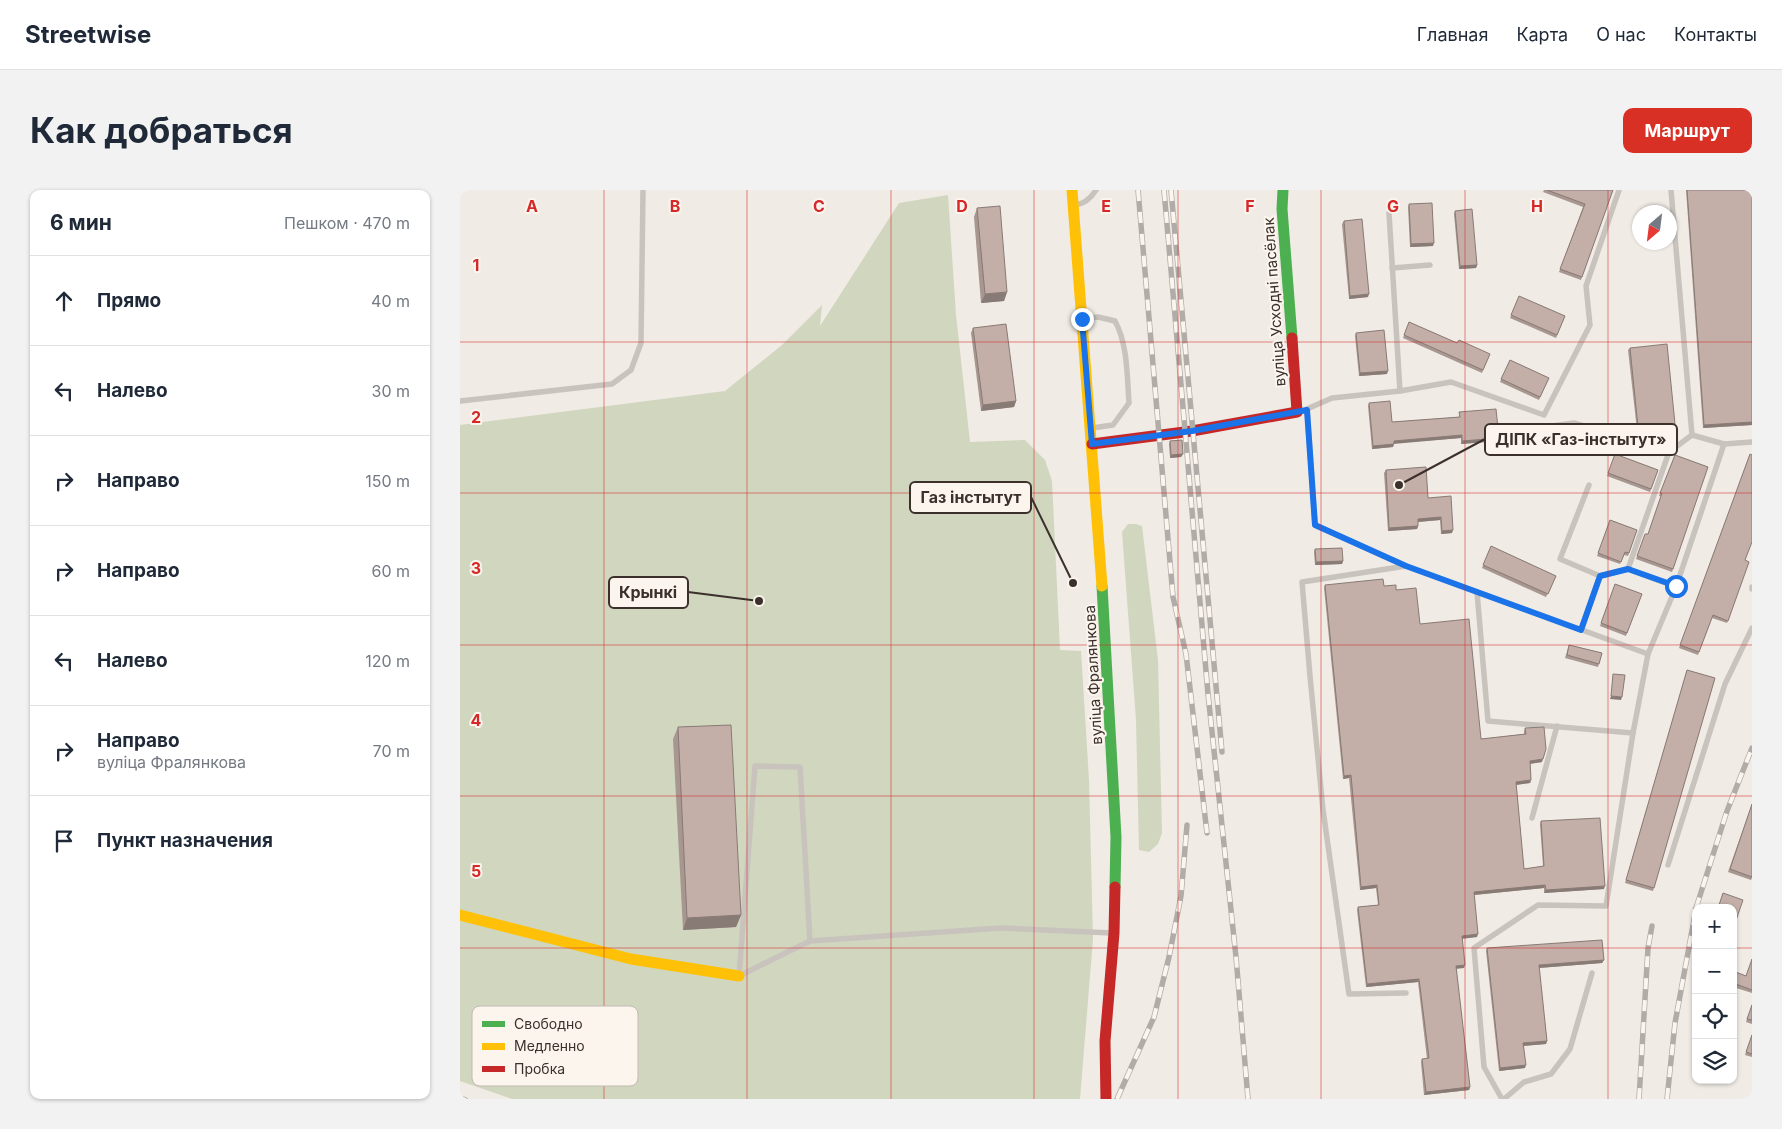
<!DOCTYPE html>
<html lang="ru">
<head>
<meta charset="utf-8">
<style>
  :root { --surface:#fff; --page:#f2f2f3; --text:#1f2937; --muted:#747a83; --line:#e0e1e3; --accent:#d93025 }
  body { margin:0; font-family:Inter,sans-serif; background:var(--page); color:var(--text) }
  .controls { position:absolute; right:15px; bottom:15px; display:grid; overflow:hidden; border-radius:10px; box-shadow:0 1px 4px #0004 }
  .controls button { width:45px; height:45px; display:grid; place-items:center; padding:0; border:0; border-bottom:1px solid var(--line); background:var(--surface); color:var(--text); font:25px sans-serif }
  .compass { position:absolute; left:1172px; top:15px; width:45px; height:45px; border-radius:50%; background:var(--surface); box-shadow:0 1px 4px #0004; rotate:208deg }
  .stop { position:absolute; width:15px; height:15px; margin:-11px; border:4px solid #1a73e8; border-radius:50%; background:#fff }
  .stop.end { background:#1a73e8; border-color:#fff; box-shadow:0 1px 5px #0008 }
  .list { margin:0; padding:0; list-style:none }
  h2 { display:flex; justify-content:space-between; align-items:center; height:65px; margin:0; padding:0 20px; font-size:21px }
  h2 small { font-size:16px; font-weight:400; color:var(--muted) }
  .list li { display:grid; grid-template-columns:32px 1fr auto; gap:15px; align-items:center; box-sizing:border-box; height:90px; padding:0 20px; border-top:1px solid var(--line) }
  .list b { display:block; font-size:19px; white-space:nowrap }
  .list p { margin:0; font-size:16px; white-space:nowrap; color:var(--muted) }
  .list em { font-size:16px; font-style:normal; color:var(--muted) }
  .icon { flex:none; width:28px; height:28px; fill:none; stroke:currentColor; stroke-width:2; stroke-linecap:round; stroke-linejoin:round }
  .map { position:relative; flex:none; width:1292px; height:909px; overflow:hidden; border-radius:10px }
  header { display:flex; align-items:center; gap:30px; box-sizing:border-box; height:70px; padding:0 25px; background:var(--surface); border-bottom:1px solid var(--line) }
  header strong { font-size:24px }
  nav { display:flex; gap:28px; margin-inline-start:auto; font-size:18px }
  .intro { display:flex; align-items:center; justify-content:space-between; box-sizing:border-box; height:120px; padding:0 30px }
  h1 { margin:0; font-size:35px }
  .button { padding:12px 22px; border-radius:10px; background:var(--accent); color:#fff; font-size:18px; font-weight:700 }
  main { display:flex; gap:30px; padding:0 30px }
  aside { flex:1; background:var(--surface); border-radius:10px; box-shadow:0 1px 4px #0004 }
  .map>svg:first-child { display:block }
</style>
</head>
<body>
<header>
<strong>Streetwise</strong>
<nav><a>Главная</a><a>Карта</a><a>О нас</a><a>Контакты</a></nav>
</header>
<div class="intro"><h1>Как добраться</h1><a class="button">Маршрут</a></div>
<main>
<aside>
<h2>6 мин<small>Пешком · 470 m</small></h2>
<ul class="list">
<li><svg class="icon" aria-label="ahead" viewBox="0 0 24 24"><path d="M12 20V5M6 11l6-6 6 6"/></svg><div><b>Прямо</b></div><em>40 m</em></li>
<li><svg class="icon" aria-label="left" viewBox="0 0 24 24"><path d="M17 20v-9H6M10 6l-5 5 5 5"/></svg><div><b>Налево</b></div><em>30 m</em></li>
<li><svg class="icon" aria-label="right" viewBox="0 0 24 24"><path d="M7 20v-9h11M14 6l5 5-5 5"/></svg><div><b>Направо</b></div><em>150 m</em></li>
<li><svg class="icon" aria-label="right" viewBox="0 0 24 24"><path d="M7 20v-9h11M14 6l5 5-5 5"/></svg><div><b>Направо</b></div><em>60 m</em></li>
<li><svg class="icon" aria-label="left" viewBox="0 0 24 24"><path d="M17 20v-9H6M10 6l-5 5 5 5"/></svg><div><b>Налево</b></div><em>120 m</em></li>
<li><svg class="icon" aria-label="right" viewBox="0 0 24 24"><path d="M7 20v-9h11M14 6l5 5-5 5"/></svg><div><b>Направо</b><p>вуліца Фралянкова</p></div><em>70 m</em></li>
<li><svg class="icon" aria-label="arrive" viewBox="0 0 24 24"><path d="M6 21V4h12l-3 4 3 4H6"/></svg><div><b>Пункт назначения</b></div></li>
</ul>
</aside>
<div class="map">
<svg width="1292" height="909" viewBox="0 0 1292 909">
  <rect width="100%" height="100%" fill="#f0ebe5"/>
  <!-- green -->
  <g fill="#d1d6bf">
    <polygon points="488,5 496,125 510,252 565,250 585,270 592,291 600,460 621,461 629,590 633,749 620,909 52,909 0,891 0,235 265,201 322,155 362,115 360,136 439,13"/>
    <polygon points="668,334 676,334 682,336 698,470 702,643 698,654 689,662 679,660 676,530 662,342"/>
  </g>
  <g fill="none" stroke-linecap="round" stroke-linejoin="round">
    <!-- lane -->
    <g stroke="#c9c3be" stroke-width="5.5">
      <polyline points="1211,0 1232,245"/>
      <path d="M615,15C624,14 631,8 636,0"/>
      <polyline points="929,23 940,201"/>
      <polyline points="932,78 970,75"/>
      <path d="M624,129L638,127L655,131C668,155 667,187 669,213L653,235L632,238"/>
      <polyline points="0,211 152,194 171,180 181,153 183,0"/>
      <polyline points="847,219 872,208 940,201 991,192 1084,225 1130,135 1126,96 1159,0"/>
      <polyline points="840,222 847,219 855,335 946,376 1188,464 1173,543 1146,716 1078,715 1014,758 1024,877 1042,909"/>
      <polyline points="1045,242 1114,233 1209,262"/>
      <polyline points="946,376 842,392 850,486 863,620 889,804 946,803"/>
      <polyline points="1168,379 1216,397"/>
      <polyline points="1140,386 1168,379 1209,262 1232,245 1264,254"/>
      <polyline points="1292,397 1292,399"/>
      <polyline points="1017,402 1028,531 1173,543"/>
      <polyline points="1121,440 1140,386 1100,369 1129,295"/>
      <polyline points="1188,464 1216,397 1264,254 1292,252"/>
      <polyline points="1072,628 1097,536"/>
      <polyline points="1208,675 1265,494 1292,438"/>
      <polyline points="350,751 340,577 295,576 279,786 350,751 541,738 652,743"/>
      <polyline points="1044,909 1064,892 1091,884 1110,859 1132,783"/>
    </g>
    <!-- fast -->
    <g stroke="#4caf50" stroke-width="11">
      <polyline points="823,0 822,19 832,148"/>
      <polyline points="642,396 656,647 655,697"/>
    </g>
    <!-- slow -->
    <g stroke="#ffc107" stroke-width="11">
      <polyline points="612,0 642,396"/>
      <polyline points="0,725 171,769 279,786"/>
    </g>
    <!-- jam -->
    <g stroke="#c62828" stroke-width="11">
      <polyline points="632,254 732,241 837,222 832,148"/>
      <polyline points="646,909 645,851 654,743 655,697"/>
    </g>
    <defs>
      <g id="rail">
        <polyline points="678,0 713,407 726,464 747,643"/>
        <polyline points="704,0 748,504 776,767 788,909"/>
        <polyline points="711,0 762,562"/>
        <polyline points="1236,718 1267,621 1292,558"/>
        <polyline points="657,909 694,827 709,767 721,706 727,635"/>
        <polyline points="1179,909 1188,758 1192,736"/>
        <polyline points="1207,909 1215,833 1236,719"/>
      </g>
    </defs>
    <!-- rail casing -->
    <use href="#rail" stroke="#b1aca8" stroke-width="5.5"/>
    <!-- rail -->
    <use href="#rail" stroke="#fbf5ee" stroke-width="4" stroke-dasharray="11" stroke-linecap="butt"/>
  </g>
  <!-- wall -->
  <g fill="#a89690">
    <polygon points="1084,0 1153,0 1121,90 1099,82 1123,17 1083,2"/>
    <polygon points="1226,0 1292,0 1292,235 1243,238"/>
    <polygon points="949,14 973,56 950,57 948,17"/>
    <polygon points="517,18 547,102 544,111 521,113 514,27"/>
    <polygon points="995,21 1017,75 1016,78 999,79 994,24"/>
    <polygon points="884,31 908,107 889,109 882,34"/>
    <polygon points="1059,106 1105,126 1096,148 1050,128"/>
    <polygon points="949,132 997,153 1030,164 1022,183 943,148"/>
    <polygon points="513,138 556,211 554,217 521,221 511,143"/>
    <polygon points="896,143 927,184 899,186 895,146"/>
    <polygon points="1170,158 1214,237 1177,240 1168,160"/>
    <polygon points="1050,170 1089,188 1079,210 1040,192"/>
    <polygon points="909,213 932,232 999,227 999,222 1039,248 1038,251 1001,254 1001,248 934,253 933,257 912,259 908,216"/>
    <polygon points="710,251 723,264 721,267 710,268 709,254"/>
    <polygon points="1155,264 1198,280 1190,302 1147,286"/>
    <polygon points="1290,264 1285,370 1289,372 1267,433 1252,428 1238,465 1219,458"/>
    <polygon points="1215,265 1248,277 1212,382 1176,369 1185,344 1188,344 1201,306 1199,306"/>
    <polygon points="926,280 968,308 992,343 981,344 980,330 958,332 958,336 957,339 928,341 924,283"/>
    <polygon points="1150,330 1177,340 1168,366 1164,365 1160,374 1137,366"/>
    <polygon points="1031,356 1096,386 1086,407 1022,378"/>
    <polygon points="855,359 883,371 882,374 855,375 854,362"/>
    <polygon points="1155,394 1182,404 1166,446 1140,436"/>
    <polygon points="865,395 924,396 936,400 960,434 1021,549 1064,544 1064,541 1065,538 1082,572 1070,574 1071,590 1070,593 1056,595 1064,679 1083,676 1080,634 1081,631 1144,699 1084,703 1084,698 1014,705 1017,747 1002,748 1004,778 996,778 1010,897 1009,900 964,905 961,872 962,869 967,869 958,792 906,797 897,720 898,717 918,715 916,698 900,700 889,588 883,589 864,398"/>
    <polygon points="1109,455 1142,463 1138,477 1105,468"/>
    <polygon points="1227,480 1255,488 1193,701 1165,693"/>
    <polygon points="218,537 281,725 276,737 223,740 213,549"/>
    <polygon points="1292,614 1292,688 1291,690 1268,682"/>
    <polygon points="1027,758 1144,770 1142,773 1079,778 1087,851 1086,854 1064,856 1065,878 1039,881 1026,761"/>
    <polygon points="1292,769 1292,803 1273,797 1273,781 1286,786"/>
    <polygon points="1292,814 1292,834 1286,832"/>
    <polygon points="1292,844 1292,867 1285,865"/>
  </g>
  <!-- shaded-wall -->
  <g fill="#887a75">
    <polygon points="974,53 973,56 950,57 951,54"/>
    <polygon points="1017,75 1016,78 999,79 1000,76"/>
    <polygon points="547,102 544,111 521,113 525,104"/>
    <polygon points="909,104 908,107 889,109 890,106"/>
    <polygon points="928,181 927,184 899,186 900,183"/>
    <polygon points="556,211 554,217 521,221 523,215"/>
    <polygon points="1292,232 1292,235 1243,238 1244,235"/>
    <polygon points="1215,234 1214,237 1177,240 1178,237"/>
    <polygon points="1002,245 1001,248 933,254 934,251"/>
    <polygon points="1039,248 1038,251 1001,254 1002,251"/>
    <polygon points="934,254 933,257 912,259 913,256"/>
    <polygon points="723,264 721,267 710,268 711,265"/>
    <polygon points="981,327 980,330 957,332 958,329"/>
    <polygon points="958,336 957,339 928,341 929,338"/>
    <polygon points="993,340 992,343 981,344 982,341"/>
    <polygon points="883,371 882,374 855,375 856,372"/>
    <polygon points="1151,506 1162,507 1161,510 1150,509"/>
    <polygon points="1083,569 1082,572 1068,574 1070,571"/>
    <polygon points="891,585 889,588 883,589 884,586"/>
    <polygon points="1071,590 1070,593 1055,595 1056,592"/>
    <polygon points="917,695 916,698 900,700 901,697"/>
    <polygon points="1085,695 1084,698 1013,705 1014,702"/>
    <polygon points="1145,696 1144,699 1084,703 1086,700"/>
    <polygon points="281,725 276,737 223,740 227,728"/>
    <polygon points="1018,744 1017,747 1001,749 1002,746"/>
    <polygon points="1144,770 1142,773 1078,778 1079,775"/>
    <polygon points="1005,775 1004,778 995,779 996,776"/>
    <polygon points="959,789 958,792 906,797 907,794"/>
    <polygon points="1087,851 1086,854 1062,856 1063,853"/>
    <polygon points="1066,875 1065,878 1039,881 1040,878"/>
    <polygon points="1010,897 1009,900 964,905 966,902"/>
  </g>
  <!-- building -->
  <g fill="#c3afa7" stroke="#887a75">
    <polygon points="1087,0 1153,0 1122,87 1100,79 1125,14"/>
    <polygon points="1227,0 1292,0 1292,232 1244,235"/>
    <polygon points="972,13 974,53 951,54 949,14"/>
    <polygon points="540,16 547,102 525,104 517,18"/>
    <polygon points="1012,19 1017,75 1000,76 995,21"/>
    <polygon points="902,29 909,104 890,106 884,31"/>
    <polygon points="1059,106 1105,126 1097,145 1051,125"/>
    <polygon points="949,132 997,153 999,150 1030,164 1023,180 944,145"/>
    <polygon points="546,134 556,211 523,215 513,138"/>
    <polygon points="924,140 928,181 900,183 896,143"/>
    <polygon points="1207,154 1215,234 1178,237 1170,158"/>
    <polygon points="1050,170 1089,188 1080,207 1041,189"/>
    <polygon points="930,211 932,232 1000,227 999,222 1036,219 1039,248 1002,251 1002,245 934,251 934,254 913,256 909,213"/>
    <polygon points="722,250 723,264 711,265 710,251"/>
    <polygon points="1155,264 1198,280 1191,299 1148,283"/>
    <polygon points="1290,264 1292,265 1292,352 1285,370 1289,372 1268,431 1253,425 1239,462 1220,455"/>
    <polygon points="1215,265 1248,277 1213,379 1177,366 1185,344 1188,344 1202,303 1200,303"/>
    <polygon points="966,277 968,308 991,306 993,340 982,341 981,327 958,329 958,336 929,338 926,280"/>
    <polygon points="1150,330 1177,340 1169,363 1165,362 1161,372 1138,363"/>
    <polygon points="1031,356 1096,386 1088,404 1023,375"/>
    <polygon points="882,358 883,371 856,372 855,359"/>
    <polygon points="923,389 924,396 936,395 936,400 956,398 960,434 1009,429 1021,549 1066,544 1065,538 1084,537 1086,559 1083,569 1070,571 1071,590 1056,592 1064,679 1084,676 1081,631 1140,628 1145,696 1086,700 1085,695 1014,702 1018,744 1002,746 1005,775 996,776 1010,897 966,902 962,869 969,868 959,789 907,794 898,717 919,715 917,695 901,697 891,585 884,586 865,395"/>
    <polygon points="1155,394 1182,404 1167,443 1141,433"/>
    <polygon points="1109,455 1142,463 1139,474 1107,465"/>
    <polygon points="1227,480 1255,488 1194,698 1166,690"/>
    <polygon points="1153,484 1165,485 1162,507 1151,506"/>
    <polygon points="271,535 281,725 227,728 218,537"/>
    <polygon points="1292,614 1292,687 1270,679"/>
    <polygon points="1263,703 1283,710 1273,739 1273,718 1258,718"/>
    <polygon points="1142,750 1144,770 1079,775 1087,851 1063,853 1066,875 1040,878 1027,758"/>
    <polygon points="1292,769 1292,800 1273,793 1273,781 1286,786"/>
    <polygon points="1292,815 1292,830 1287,829"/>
    <polygon points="1292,845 1292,864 1286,862"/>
    <polygon points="0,905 8,909 0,909"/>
  </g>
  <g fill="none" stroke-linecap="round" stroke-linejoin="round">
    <!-- route -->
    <polyline stroke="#1a73e8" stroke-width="6" points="622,129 632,254 732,241 847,220 855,335 946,376 1121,440 1140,386 1168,379 1216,396"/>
  </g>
  <!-- grid -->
  <path fill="none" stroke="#d62828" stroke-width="1" stroke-opacity="0.55" d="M144,0V909M287,0V909M431,0V909M574,0V909M718,0V909M861,0V909M1005,0V909M1148,0V909M0,152H1292M0,303H1292M0,455H1292M0,606H1292M0,758H1236M1273,758H1292"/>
  <g text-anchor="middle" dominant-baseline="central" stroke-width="4" stroke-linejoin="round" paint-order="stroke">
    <!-- street labels -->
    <g font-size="15" fill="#3b302b" stroke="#fbf5ee">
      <text transform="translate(814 112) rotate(-94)">вуліца Усходні пасёлак</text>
      <text transform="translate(633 485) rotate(-93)">вуліца Фралянкова</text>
    </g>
  </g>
  <!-- legend -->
  <rect x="12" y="816" width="166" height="80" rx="8" fill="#fbf5ee" stroke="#c1bab4" stroke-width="1"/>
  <rect x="22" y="831" width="23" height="6" fill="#4caf50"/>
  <rect x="22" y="853" width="23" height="7" fill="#ffc107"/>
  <rect x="22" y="876" width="23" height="6" fill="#c62828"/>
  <g font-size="14" fill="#3b302b">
    <text x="54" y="839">Свободно</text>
    <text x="54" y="861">Медленно</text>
    <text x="54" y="884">Пробка</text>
  </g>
  <g font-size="16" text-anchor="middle" font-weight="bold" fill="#d62828" stroke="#fbf5ee" stroke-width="4" stroke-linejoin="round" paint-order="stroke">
    <text x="72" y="22">A</text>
    <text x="215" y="22">B</text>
    <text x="359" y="22">C</text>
    <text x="502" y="22">D</text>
    <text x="646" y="22">E</text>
    <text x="790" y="22">F</text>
    <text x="933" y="22">G</text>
    <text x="1077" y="22">H</text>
    <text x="16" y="81">1</text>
    <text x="16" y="233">2</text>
    <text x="16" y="384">3</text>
    <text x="16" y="536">4</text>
    <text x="16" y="687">5</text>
  </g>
  <!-- callouts -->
  <path fill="none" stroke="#3b302b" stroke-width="2" d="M939 295L1025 249M613 393L571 307M299 411L228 402"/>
  <g fill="#3b302b" stroke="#fbf5ee" stroke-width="2">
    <circle cx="939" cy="295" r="5"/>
    <circle cx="613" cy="393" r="5"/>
    <circle cx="299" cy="411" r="5"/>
  </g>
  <g fill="#fbf5ee" stroke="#3b302b" stroke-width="2">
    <rect x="1025" y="234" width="192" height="31" rx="5"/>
    <rect x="450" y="292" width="121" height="31" rx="5"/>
    <rect x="149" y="387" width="79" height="31" rx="5"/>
  </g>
  <g font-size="16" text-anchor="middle" font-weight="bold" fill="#3b302b">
    <text x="1121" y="255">ДІПК «Газ-інстытут»</text>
    <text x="511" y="313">Газ інстытут</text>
    <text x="188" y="408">Крынкі</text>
  </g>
</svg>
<div class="controls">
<button>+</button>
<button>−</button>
<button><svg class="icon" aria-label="locate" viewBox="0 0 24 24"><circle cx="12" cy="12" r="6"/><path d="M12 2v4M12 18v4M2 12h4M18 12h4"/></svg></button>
<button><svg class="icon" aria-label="layers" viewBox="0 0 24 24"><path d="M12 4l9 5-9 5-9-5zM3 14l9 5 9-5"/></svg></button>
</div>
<svg class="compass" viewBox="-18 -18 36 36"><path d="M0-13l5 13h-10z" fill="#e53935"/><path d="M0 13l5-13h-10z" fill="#747a83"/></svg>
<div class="stop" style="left:1216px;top:396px"></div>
<div class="stop end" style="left:622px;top:129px"></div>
</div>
</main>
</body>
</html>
